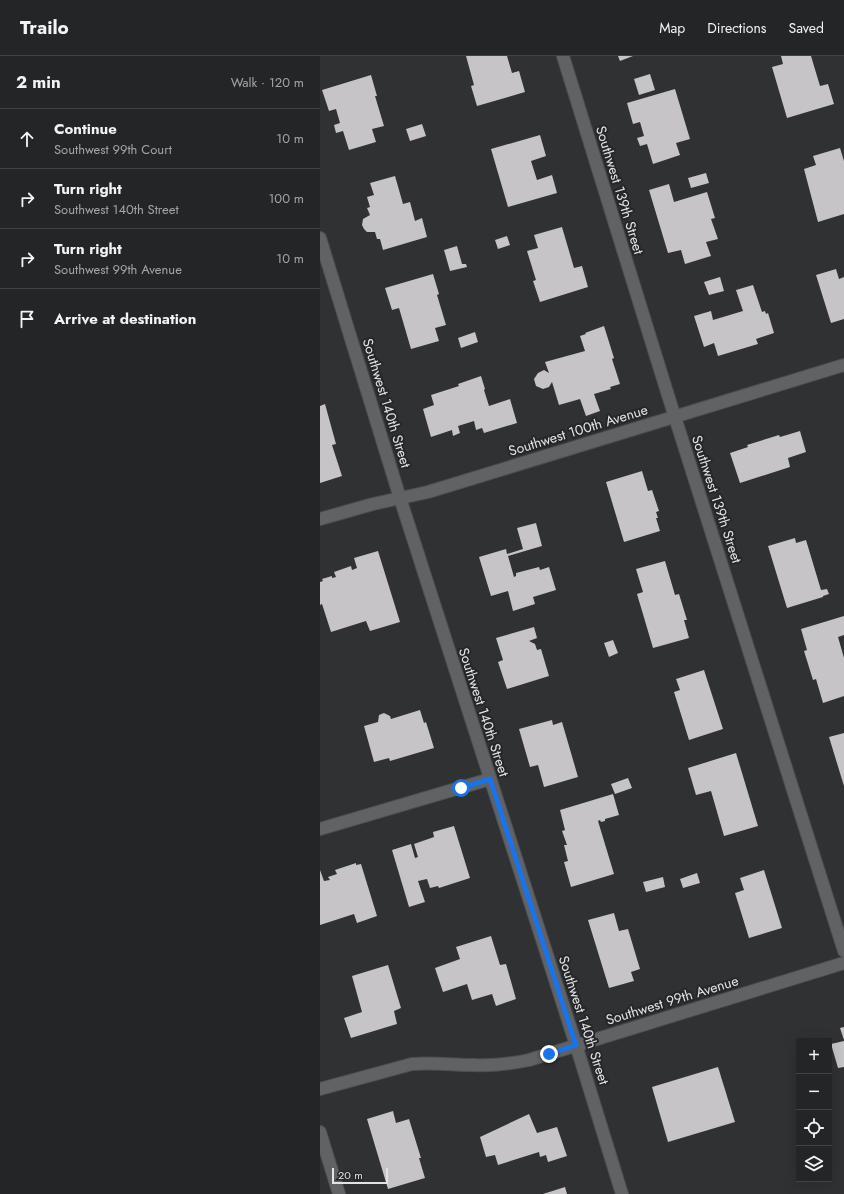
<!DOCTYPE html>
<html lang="en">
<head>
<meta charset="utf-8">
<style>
  :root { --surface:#232526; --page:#2f3132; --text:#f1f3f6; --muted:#a3a5a7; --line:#404243 }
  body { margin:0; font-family:Jost,sans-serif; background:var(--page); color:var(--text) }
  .controls { position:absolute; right:12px; bottom:12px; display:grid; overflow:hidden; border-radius:0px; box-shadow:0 4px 16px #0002 }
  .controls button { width:36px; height:36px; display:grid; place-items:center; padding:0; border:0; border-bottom:1px solid var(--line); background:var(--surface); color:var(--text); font:20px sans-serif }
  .scale { position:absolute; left:12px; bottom:10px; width:56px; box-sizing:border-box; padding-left:4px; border:2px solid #e2e3e5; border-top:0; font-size:11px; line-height:14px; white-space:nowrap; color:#e2e3e5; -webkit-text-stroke:3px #252729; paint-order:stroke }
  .stop { position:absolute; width:12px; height:12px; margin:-9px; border:3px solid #1a73e8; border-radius:50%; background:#fff }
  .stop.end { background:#1a73e8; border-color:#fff; box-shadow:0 1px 4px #0008 }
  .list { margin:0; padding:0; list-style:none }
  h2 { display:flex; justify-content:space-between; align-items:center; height:52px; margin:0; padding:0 16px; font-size:17px }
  h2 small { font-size:13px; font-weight:400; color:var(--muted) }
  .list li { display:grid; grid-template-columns:26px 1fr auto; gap:12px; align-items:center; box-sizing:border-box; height:60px; padding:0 16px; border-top:1px solid var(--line) }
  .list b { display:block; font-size:15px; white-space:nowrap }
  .list p { margin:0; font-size:13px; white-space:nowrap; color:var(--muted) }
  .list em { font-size:13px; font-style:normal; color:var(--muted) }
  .icon { flex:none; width:22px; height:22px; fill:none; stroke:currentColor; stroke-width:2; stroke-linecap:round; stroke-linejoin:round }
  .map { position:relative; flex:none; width:524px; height:1138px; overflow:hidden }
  header { display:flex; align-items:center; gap:24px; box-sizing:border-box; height:56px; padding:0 20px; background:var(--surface); border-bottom:1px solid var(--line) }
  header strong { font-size:19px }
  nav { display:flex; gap:22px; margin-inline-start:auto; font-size:14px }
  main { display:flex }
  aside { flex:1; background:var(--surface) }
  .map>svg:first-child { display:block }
</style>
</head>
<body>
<header>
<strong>Trailo</strong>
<nav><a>Map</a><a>Directions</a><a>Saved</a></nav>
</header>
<main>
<aside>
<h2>2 min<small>Walk · 120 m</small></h2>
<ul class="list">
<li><svg class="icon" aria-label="ahead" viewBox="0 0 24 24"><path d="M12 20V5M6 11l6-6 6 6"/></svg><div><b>Continue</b><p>Southwest 99th Court</p></div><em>10 m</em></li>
<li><svg class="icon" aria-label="right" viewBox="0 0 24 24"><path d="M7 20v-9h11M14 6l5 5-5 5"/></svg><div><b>Turn right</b><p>Southwest 140th Street</p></div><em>100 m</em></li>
<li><svg class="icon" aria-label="right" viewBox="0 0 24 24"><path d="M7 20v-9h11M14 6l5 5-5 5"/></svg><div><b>Turn right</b><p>Southwest 99th Avenue</p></div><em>10 m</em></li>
<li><svg class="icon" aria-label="arrive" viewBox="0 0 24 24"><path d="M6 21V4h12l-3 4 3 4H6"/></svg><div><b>Arrive at destination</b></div></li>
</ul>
</aside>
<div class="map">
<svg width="524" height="1138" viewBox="0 0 524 1138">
  <rect width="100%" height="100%" fill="#2f3133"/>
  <!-- building -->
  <g fill="#c6c4c6">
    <polygon points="146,0 187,0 192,17 199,15 205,36 157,50 151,30 154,29"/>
    <polygon points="298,0 313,0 300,5"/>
    <polygon points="461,0 491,0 500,30 508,28 514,48 467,62 452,11 463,8"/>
    <polygon points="330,18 335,34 319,39 314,23"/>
    <polygon points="51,19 57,40 55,40 64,70 52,73 56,86 29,94 23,75 16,77 14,69 20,67 16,53 9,55 2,34"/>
    <polygon points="355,33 370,83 356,87 360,99 333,108 327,88 320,90 317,82 324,80 320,66 313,68 307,47"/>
    <polygon points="102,68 106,80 90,85 86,73"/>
    <polygon points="220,79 226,100 211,105 217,124 232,119 237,137 188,151 171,93"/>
    <polygon points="520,92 524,105 524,158 498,166 484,113 496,109 493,100"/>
    <polygon points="386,117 389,127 371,132 368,122"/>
    <polygon points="75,120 83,148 90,146 95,165 102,162 107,181 63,194 60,183 57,183 55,176 47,176 44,173 42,169 43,163 50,159 47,152 50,151 47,141 54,139 50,127"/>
    <polygon points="349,128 354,146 387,136 395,162 391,163 398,183 386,186 391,200 365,208 361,194 348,197 329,134"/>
    <polygon points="242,171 254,212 262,210 268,231 220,246 213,225 216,224 207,195 218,192 214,179"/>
    <polygon points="187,180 190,189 178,193 175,184"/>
    <polygon points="137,190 142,208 146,208 147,211 130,215 124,194"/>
    <polygon points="516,213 519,223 524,221 524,263 511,267 496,219"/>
    <polygon points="113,218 119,238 117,239 126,269 115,272 119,285 91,293 79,252 72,254 65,232"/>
    <polygon points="400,221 404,235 389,239 384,226"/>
    <polygon points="433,229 442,256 445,255 446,258 448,257 454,277 436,283 438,288 398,300 394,287 384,291 374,260 391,255 393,264 423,255 416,234"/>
    <polygon points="284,270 294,302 292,303 300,328 290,331 291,333 274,338 280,355 266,360 260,343 239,349 232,326 229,331 223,333 216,330 214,323 218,317 224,314 229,317 225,306 265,295 260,280 266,278 265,277"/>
    <polygon points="155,276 158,286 141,292 138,282"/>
    <polygon points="161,320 165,333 164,334 169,350 190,343 197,367 164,377 162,372 156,374 154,365 138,370 140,377 133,380 132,374 111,381 103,353 114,349 111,339 139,330 138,328"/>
    <polygon points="5,348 16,388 12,389 22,420 0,427 0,350"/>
    <polygon points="480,375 486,396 468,402 470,411 420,427 410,397 428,391 427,389 459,379 460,381"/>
    <polygon points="322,415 328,435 332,434 339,455 336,456 338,462 336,462 340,475 304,486 286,426"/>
    <polygon points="216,467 222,490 188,500 194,521 196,520 196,517 219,511 220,514 229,511 236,534 213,541 215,548 193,555 188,535 171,540 159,501 186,493 187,498 203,493 197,472"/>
    <polygon points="475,482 476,487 486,484 501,534 507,533 509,538 503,540 503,541 467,552 448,490"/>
    <polygon points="58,495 80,566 50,575 46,565 11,576 2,548 0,549 0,526 3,525 2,523 12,520 12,522 16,521 14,516 31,510 32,514 37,512 34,502"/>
    <polygon points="345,505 355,539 359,538 367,564 364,564 369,582 333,592 317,538 323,536 316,513"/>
    <polygon points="524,560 524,579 518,581 524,602 524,640 503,647 496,623 493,624 484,595 487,594 481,573"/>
    <polygon points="214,571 217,582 209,585 215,588 217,594 221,593 229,620 187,633 178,606 183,604 176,582"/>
    <polygon points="293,584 298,597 289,601 284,587"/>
    <polygon points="384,614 403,673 369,684 354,636 360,634 356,623"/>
    <polygon points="100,654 104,667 106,666 114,692 70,705 69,702 54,706 44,670 58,666 59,659 64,657 70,660 71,663"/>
    <polygon points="232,664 233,669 242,666 258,721 224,731 218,709 210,711 199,673"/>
    <polygon points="524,677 524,730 509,681"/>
    <polygon points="416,697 438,770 404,780 391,735 376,739 368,712"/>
    <polygon points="308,722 312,732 295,738 291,728"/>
    <polygon points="293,738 299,759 285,763 285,765 281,766 280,764 278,765 294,818 251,831 244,806 248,805 244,789 247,789 242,775 245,774 240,754"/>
    <polygon points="134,770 150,822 119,832 118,830 110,832 107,823 98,825 105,846 89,851 72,794 91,788 95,802 98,801 94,788 114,781 113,776"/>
    <polygon points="36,807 36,809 41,808 57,860 37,867 34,858 0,869 0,814 4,825 10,824 8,821 17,818 15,814"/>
    <polygon points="444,814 462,872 429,882 415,837 424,834 420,822"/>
    <polygon points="377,817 380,827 363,832 360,823"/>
    <polygon points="343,821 345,831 326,836 323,826"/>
    <polygon points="294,857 299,875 308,873 320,913 311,916 314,925 289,932 268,864"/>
    <polygon points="171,880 180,909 186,908 196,943 176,950 172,938 152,944 147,928 123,936 115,912 140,903 136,891"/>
    <polygon points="68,909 81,952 74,955 77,968 31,982 24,962 42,956 32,920"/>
    <polygon points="524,971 524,984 520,972"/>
    <polygon points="524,985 524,1011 518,1012 511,988"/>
    <polygon points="398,1011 415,1066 348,1086 332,1031"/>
    <polygon points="73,1055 76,1067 89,1063 101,1102 99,1102 105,1122 68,1133 47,1063"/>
    <polygon points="209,1058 217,1077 237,1071 247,1100 228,1106 226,1099 220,1101 219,1096 178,1109 175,1099 166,1101 160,1081"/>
    <polygon points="245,1131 247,1138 223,1138"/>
  </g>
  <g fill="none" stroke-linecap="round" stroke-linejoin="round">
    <defs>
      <g id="street">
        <polyline points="243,0 347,336 524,895"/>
        <polyline points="0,182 80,442 256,989 302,1138"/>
        <polyline points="0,463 53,448 108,436 524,309"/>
        <polyline points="0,773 170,723"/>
        <path d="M0,1033L92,1008C113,1006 133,1009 154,1009C173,1010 190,1008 209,1004L524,907"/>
        <polyline points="0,1076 19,1138"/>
      </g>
    </defs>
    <!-- street casing -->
    <use href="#street" stroke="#4c4e50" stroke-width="14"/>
    <!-- street -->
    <use href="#street" stroke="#606264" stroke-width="12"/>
  </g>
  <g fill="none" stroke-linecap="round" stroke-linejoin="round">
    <!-- route -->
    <polyline stroke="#1a73e8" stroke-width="5" points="141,732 170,723 256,989 229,998"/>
  </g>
  <g text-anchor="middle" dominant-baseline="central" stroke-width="4" stroke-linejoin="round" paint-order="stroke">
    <!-- street labels -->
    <g font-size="14" fill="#e2e3e5" stroke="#252729">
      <text transform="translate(300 134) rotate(73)">Southwest 139th Street</text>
      <text transform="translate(67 347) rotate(73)">Southwest 140th Street</text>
      <text transform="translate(258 374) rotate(-17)">Southwest 100th Avenue</text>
      <text transform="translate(397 443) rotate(72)">Southwest 139th Street</text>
      <text transform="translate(164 656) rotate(72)">Southwest 140th Street</text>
      <text transform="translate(352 944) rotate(-17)">Southwest 99th Avenue</text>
      <text transform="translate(264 964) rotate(72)">Southwest 140th Street</text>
    </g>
  </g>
</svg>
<div class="controls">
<button>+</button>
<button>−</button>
<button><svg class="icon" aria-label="locate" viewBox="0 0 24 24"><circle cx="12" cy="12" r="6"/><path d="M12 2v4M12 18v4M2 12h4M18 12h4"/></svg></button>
<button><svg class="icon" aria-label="layers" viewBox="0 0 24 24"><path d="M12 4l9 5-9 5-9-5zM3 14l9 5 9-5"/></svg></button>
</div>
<div class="scale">20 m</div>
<div class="stop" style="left:141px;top:732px"></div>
<div class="stop end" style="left:229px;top:998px"></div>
</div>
</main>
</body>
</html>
